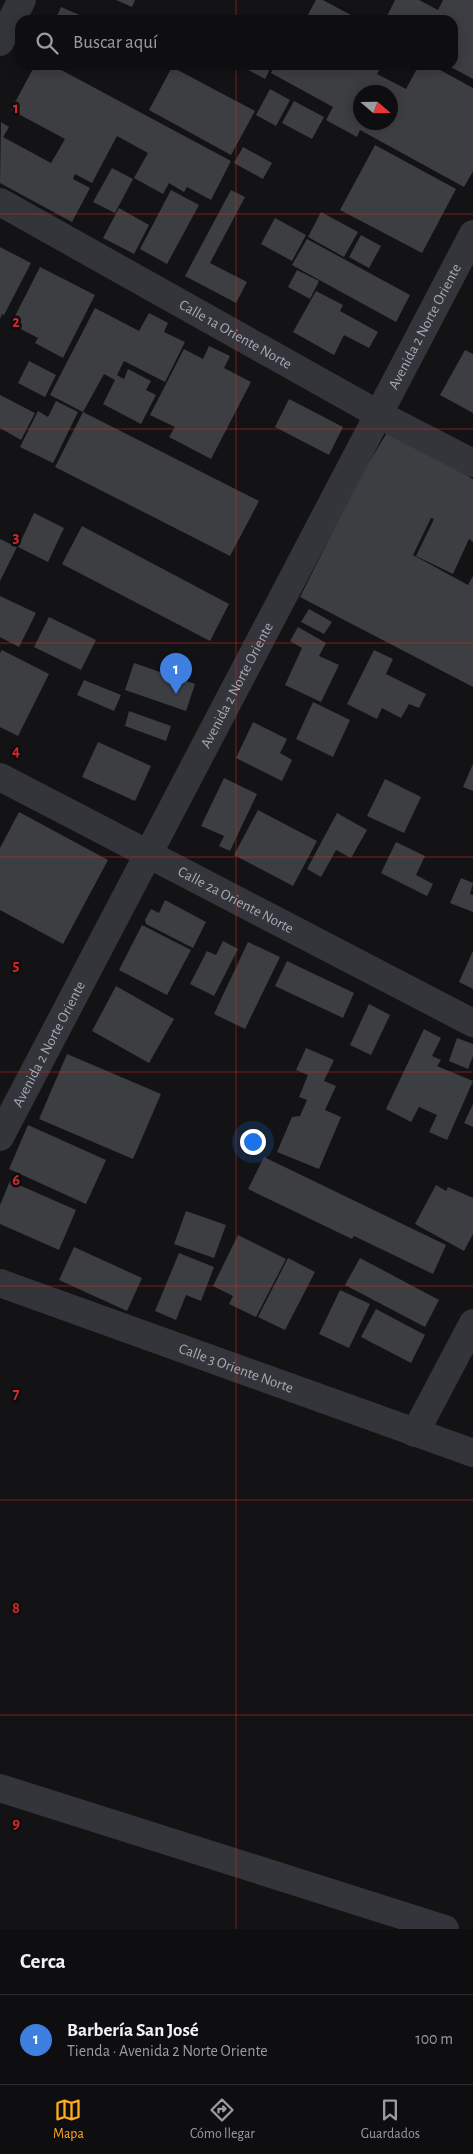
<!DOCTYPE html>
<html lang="es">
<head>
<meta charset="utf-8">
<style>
  :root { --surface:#0e0e10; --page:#1c1c1e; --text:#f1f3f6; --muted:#9b9c9f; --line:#2e2e30; --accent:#ffab20 }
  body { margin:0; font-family:"Alegreya Sans",sans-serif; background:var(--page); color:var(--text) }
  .compass { position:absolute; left:353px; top:85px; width:45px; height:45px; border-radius:50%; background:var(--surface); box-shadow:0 2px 12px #0003; rotate:110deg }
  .you { position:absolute; left:252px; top:1141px; width:18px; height:18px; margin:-12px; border:4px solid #fff; border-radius:50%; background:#1a73e8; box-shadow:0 0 0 8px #1a73e833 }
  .badge { display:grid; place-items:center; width:32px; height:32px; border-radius:50%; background:var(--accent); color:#fff; font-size:16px; font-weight:700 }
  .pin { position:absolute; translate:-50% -41px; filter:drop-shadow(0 1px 2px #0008) }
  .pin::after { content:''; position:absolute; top:26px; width:18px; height:15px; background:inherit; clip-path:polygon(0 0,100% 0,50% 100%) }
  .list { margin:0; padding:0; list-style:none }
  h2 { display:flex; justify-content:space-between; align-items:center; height:65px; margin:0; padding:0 20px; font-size:21px }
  h2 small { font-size:16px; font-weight:400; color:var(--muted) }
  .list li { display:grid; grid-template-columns:32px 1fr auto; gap:15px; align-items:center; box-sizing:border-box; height:90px; padding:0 20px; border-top:1px solid var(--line) }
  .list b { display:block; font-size:19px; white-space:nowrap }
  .list p { margin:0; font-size:16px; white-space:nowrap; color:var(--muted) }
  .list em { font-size:16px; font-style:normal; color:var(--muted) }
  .icon { flex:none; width:28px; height:28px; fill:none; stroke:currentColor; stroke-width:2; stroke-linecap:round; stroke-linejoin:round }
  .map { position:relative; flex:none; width:473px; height:1929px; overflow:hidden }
  .search { position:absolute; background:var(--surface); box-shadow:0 2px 12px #0003; left:15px; right:15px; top:15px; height:55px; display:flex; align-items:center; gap:12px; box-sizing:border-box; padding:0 18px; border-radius:15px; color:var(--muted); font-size:19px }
  .sheet { height:155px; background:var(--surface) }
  nav { display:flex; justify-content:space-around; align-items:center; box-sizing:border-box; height:70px; border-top:1px solid var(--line); background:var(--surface); font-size:14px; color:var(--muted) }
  nav a { display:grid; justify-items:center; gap:2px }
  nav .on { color:var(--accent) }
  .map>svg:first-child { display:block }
</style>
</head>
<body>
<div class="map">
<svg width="473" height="1929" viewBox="0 0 473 1929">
  <rect width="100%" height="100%" fill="#131315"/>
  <!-- building -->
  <g fill="#3c3e42" fill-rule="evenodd">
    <polygon points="116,0 135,0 132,7"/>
    <polygon points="316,0 323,0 360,20 305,20"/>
    <polygon points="395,0 419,0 438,10 443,0 473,0 473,79 447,65 453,65 453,20 385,20"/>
    <polygon points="61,7 91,20 55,20"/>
    <polygon points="35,65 52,65 231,161 211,200 187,187 184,192 169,183 163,194 134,178 148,153 117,136 92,183 75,174 73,179 90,188 72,222 0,183 1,122 9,127 3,137 51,163 65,139 11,110"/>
    <polygon points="239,65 272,65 265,79"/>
    <path d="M275,65H382L377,74L406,89L419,65H431L473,88V171L464,187L360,130L357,137L326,120L333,107L271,73ZM360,92H391V122H360Z"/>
    <polygon points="172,67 255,111 231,155 149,110"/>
    <polygon points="270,89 290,100 276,126 256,115"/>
    <polygon points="294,101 324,117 312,139 282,123"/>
    <polygon points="375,145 456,189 422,253 340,210"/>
    <polygon points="243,147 272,163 263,179 234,163"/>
    <polygon points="112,168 133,179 115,213 93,202"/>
    <polygon points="171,190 199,205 167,264 140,249"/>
    <polygon points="231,190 245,197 210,263 247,282 236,303 185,276"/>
    <polygon points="119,208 149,225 134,254 103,238"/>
    <polygon points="321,212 358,232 344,257 308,237"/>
    <polygon points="275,218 306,235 292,261 261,244"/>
    <polygon points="361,235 381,246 369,268 349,257"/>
    <polygon points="307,239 410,295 396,322 292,265"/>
    <polygon points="0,247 31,263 4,315 2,314 0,319"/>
    <polygon points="40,267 95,295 63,358 35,343 38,338 11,324"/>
    <polygon points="297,270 319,281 310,299 288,287"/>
    <polygon points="316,291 343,305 340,311 378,332 369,348 344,335 334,355 293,332"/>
    <polygon points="95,308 139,331 149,313 168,323 164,332 185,342 165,382 124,361 117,375 124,379 128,369 151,381 146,390 156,395 141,424 103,404 115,380 104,374 83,412 50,395"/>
    <polygon points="209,346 230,356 224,368 251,382 211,459 169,437 175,427 150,415 184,349 203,359"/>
    <polygon points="465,350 473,354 473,413 440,395"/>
    <polygon points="29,361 56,375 45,397 18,383"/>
    <polygon points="0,395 35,413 21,440 0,428"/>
    <polygon points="289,399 343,427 329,455 275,427"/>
    <polygon points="56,401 78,412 53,463 20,447 38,411 48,417"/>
    <polygon points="83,412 259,501 230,556 55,467"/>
    <polygon points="388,431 473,479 473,542 469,539 453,574 416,556 434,519 431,518 413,555 468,585 473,576 473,687 300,597 360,477"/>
    <polygon points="34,513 64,528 48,562 18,547"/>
    <polygon points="82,526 229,604 210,641 62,564"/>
    <polygon points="0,539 17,547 0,581"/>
    <polygon points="0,596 36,613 19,647 0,637"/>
    <polygon points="309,609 332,622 324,634 301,622"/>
    <polygon points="49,617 96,640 81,670 34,647"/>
    <polygon points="298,627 326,643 319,656 339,665 321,702 285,685 302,648 290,641"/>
    <polygon points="2,650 49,674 18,736 0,727 0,653"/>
    <polygon points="374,650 393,659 386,674 426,694 419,708 409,704 401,718 382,708 377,719 347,704"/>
    <polygon points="134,663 195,684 186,711 125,690"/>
    <polygon points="84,680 121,695 114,711 77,695"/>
    <polygon points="313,702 350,720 333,757 296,739"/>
    <polygon points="129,711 171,726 166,741 125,726"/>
    <polygon points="253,722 287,739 280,753 292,760 282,781 236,758"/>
    <polygon points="98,742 151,766 135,801 82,777"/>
    <polygon points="473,764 473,791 463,787"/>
    <polygon points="224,778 257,794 230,851 219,846 224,836 201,826"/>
    <polygon points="385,779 421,797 404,833 367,816"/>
    <polygon points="258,810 317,841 293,886 234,855"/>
    <polygon points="19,812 108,860 63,944 0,910 0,848"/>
    <polygon points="337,813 367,830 351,858 336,850 321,877 307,869"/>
    <polygon points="396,842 425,856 416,875 433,884 427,896 381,873"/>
    <polygon points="461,878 473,883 470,894 473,895 473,912 450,903"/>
    <polygon points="165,900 206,922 193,948 146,924 145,920 151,909 159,913"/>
    <polygon points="142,925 191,950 167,995 119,970"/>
    <polygon points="223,941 238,949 214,996 190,984 207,951 216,955"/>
    <polygon points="248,942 280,957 245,1029 214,1014"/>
    <polygon points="473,951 473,989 459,982"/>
    <polygon points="287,961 354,993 343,1018 275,986"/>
    <polygon points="116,986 174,1019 149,1063 92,1031"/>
    <polygon points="369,1004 390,1015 371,1055 350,1045"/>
    <polygon points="424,1029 441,1038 432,1056 441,1060 437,1066 473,1081 447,1140 429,1132 437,1115 419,1107 411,1122 386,1109"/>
    <polygon points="457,1038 473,1044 473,1056 468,1069 449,1061"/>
    <polygon points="306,1048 334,1060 324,1081 336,1086 325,1110 341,1117 319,1169 277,1152 292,1117 300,1116 307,1100 299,1097 308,1075 296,1070"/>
    <polygon points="67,1054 161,1094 133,1159 39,1119"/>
    <polygon points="473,1104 473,1127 464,1123"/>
    <polygon points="28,1125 106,1160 86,1204 9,1169"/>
    <polygon points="264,1157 446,1245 433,1274 354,1236 352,1239 248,1189"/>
    <polygon points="10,1181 76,1210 59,1250 0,1224 0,1205"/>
    <polygon points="436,1185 446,1191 448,1187 473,1198 473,1234 464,1251 415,1224"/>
    <polygon points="186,1211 226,1225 214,1258 174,1244"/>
    <polygon points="238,1235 286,1259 256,1317 229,1304 233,1296 213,1286"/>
    <polygon points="74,1247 142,1278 127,1311 59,1280"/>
    <polygon points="179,1253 214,1267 201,1301 186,1295 176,1320 155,1311"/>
    <polygon points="288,1258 315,1272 285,1330 258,1317"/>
    <polygon points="360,1258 439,1300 425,1327 345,1285"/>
    <polygon points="340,1290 370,1304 349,1348 319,1334"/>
    <polygon points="376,1309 425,1335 411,1363 361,1337"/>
  </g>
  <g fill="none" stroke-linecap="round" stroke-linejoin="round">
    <!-- minor -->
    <g stroke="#33353a" stroke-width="28">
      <polyline points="0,42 22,0"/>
      <path id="s1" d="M0,202L378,414L473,463"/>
      <path id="s2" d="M0,777L473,1023"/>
      <path id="s3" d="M0,1137L473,234"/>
      <path id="s4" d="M0,1283L473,1453"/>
      <polyline points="415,1433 473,1323"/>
      <polyline points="0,1788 445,1929"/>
    </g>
  </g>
  <!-- grid -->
  <path fill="none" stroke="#d62828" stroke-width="1" stroke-opacity="0.55" d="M236,0V20M236,65V1929M0,214H473M0,429H473M0,643H473M0,857H473M0,1072H473M0,1286H473M0,1500H473M0,1715H473"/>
  <g text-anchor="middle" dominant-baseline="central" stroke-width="5" stroke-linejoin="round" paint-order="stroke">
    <!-- street labels -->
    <g font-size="15" fill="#a3aab6" stroke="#0e0e10">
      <text stroke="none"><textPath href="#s3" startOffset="915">Avenida 2 Norte Oriente</textPath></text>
      <text stroke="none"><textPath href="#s1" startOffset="270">Calle 1a Oriente Norte</textPath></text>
      <text stroke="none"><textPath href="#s3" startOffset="510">Avenida 2 Norte Oriente</textPath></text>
      <text stroke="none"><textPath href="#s2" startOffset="266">Calle 2a Oriente Norte</textPath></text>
      <text stroke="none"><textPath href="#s3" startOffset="105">Avenida 2 Norte Oriente</textPath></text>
      <text stroke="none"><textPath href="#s4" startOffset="251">Calle 3 Oriente Norte</textPath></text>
    </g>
  </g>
  <g font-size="16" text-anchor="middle" font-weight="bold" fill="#d62828" stroke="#0e0e10" stroke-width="5" stroke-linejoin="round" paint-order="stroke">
    <text x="16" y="113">1</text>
    <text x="16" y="327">2</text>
    <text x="16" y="542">3</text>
    <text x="16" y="756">4</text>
    <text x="16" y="970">5</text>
    <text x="16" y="1185">6</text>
    <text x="16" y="1399">7</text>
    <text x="16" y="1613">8</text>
    <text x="16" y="1828">9</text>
  </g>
</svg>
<svg class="compass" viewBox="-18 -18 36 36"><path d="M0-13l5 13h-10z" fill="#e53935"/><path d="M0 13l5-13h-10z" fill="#9b9c9f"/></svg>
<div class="you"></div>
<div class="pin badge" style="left:176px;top:694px;background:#3f7fe0">1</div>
<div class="search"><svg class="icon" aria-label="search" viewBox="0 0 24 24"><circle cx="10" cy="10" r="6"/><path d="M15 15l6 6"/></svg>Buscar aquí</div>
</div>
<section class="sheet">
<h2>Cerca<small></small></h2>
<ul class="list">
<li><span class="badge" style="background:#3f7fe0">1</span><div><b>Barbería San José</b><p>Tienda · Avenida 2 Norte Oriente</p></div><em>100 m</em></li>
</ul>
</section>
<nav>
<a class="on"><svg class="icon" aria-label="map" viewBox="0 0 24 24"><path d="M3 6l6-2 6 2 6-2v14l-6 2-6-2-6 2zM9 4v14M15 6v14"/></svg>Mapa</a>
<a><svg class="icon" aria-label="directions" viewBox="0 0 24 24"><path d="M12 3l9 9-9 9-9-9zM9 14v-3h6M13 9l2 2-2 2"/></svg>Cómo llegar</a>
<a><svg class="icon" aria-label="saved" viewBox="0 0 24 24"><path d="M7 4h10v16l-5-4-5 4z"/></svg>Guardados</a>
</nav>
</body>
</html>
